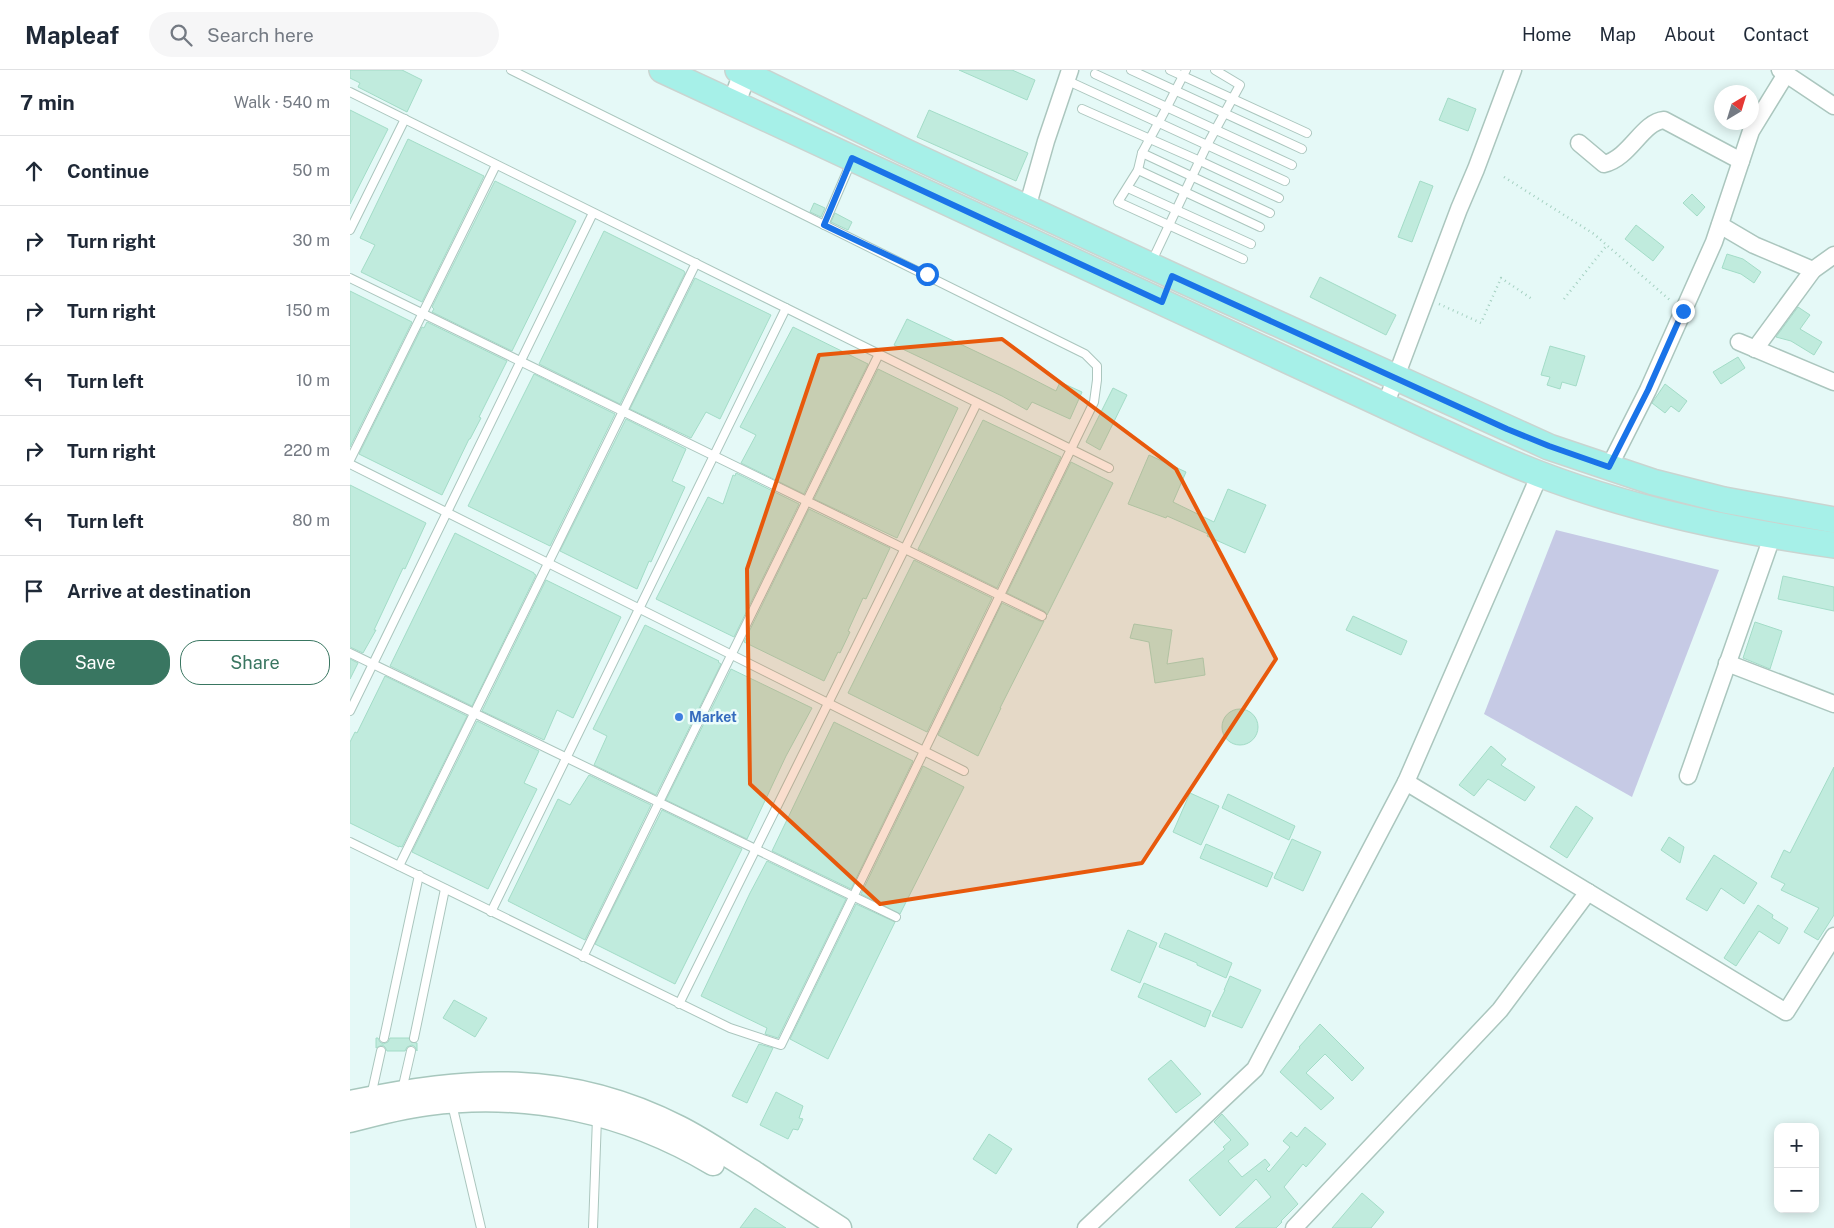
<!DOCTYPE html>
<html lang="en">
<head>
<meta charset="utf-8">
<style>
  :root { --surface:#fff; --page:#f6f6f7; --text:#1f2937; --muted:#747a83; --line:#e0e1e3; --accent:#397661 }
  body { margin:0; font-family:"Public Sans",sans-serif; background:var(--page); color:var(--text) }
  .controls { position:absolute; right:15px; bottom:15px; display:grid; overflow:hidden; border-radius:10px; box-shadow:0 2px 12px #0003 }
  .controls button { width:45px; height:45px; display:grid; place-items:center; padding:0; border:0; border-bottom:1px solid var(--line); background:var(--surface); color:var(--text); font:25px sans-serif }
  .compass { position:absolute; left:1364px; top:15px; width:45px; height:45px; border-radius:50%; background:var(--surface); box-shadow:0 2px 12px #0003; rotate:38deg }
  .stop { position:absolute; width:15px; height:15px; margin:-11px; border:4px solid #1a73e8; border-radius:50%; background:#fff }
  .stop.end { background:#1a73e8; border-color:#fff; box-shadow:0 1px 5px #0008 }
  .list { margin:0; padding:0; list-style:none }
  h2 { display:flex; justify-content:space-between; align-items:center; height:65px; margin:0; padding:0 20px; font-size:21px }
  h2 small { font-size:16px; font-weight:400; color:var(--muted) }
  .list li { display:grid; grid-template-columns:32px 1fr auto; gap:15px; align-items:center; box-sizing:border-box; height:70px; padding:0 20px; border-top:1px solid var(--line) }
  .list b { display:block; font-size:19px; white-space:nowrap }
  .list em { font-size:16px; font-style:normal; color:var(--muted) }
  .actions { display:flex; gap:10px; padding:15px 20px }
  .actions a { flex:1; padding:11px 0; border:1px solid var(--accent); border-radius:20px; text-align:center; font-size:18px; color:var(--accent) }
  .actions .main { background:var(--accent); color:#fff }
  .icon { flex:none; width:28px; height:28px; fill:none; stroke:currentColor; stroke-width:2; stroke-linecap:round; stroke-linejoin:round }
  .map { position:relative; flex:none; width:1484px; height:1158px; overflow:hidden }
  header { display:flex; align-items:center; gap:30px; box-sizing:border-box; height:70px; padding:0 25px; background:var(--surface); border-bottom:1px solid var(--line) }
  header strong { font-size:24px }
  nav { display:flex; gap:28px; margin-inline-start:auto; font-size:18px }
  .search { width:350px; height:45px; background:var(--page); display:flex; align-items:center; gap:12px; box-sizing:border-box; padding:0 18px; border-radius:28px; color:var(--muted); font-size:19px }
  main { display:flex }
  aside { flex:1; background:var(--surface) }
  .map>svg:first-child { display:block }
</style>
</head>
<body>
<header>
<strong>Mapleaf</strong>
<div class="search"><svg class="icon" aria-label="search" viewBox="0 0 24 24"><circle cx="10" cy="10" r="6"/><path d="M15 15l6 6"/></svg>Search here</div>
<nav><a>Home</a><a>Map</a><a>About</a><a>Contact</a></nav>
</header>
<main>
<aside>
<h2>7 min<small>Walk · 540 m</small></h2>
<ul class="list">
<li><svg class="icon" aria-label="ahead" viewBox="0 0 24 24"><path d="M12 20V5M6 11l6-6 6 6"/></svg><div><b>Continue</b></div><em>50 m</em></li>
<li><svg class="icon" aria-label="right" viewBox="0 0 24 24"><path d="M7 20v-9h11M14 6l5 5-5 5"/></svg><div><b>Turn right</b></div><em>30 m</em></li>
<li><svg class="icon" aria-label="right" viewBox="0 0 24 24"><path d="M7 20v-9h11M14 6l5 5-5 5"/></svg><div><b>Turn right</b></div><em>150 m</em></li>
<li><svg class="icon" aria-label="left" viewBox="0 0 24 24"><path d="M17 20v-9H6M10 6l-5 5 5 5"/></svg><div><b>Turn left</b></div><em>10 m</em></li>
<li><svg class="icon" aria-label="right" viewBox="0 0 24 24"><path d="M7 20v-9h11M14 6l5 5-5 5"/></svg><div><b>Turn right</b></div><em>220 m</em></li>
<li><svg class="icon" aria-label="left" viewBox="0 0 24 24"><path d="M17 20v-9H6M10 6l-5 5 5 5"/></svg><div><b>Turn left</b></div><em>80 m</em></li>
<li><svg class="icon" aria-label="arrive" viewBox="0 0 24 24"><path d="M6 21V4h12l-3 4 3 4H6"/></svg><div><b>Arrive at destination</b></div></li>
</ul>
<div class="actions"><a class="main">Save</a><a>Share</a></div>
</aside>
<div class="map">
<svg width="1484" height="1158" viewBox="0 0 1484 1158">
  <rect width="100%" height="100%" fill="#e5f9f7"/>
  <!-- green -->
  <polygon fill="#c6cae5" points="1206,460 1369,500 1282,727 1134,644"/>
  <!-- building -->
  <g fill="#c0ebdd" stroke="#a3dcc7">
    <polygon points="0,0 52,0 72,10 57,42 8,17 10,13 0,8"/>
    <polygon points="609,0 662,0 685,10 677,30"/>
    <polygon points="1098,28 1126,39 1118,61 1089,50"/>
    <polygon points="0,40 38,59 0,134"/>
    <polygon points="579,40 678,83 666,111 567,67"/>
    <polygon points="58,69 134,106 72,232 11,202 25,175 10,168"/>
    <polygon points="145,111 226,151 162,281 82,242 84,239 82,237"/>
    <polygon points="1070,111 1083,116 1062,172 1048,167"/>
    <polygon points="1342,124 1355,137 1347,146 1333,133"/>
    <polygon points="464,133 475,138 471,147 460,142"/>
    <polygon points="485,143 502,152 498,160 481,152"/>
    <polygon points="1286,155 1314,177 1303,191 1275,169"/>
    <polygon points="254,161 334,201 335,203 270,334 189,294"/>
    <polygon points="1377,184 1393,189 1411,202 1404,213 1391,204 1372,198"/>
    <polygon points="970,207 1046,245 1036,265 960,227"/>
    <polygon points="345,208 421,245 370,349 356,342 341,368 280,339"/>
    <polygon points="0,221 62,252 0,377"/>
    <polygon points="1448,237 1460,245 1450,259 1472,272 1464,285 1441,271 1426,267"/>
    <polygon points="557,249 661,298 706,321 710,312 732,322 720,349 682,332 677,340 652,326 544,275"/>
    <polygon points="77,252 157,291 129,347 131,348 120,369 119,369 92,425 9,384 72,257 74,258"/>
    <polygon points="443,257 518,294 454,424 391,393 406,365 390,357"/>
    <polygon points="1200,276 1235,286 1226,316 1212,312 1210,319 1197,315 1200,307 1191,305"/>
    <polygon points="1388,287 1395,298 1371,314 1363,302"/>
    <polygon points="528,299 608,338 547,468 464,429"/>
    <polygon points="184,304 265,344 200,476 118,436"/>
    <polygon points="1315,314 1337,331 1329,342 1321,336 1315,343 1302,333"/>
    <polygon points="763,318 777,325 750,380 736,372"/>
    <polygon points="276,349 336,379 322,411 335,417 301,492 299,491 287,519 210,481"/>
    <polygon points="633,350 711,387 647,518 568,479"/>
    <polygon points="799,385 836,402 823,432 864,452 878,419 916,435 895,483 857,466 858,464 817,446 816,448 778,434"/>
    <polygon points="721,392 763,413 697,545 694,541 657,523"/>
    <polygon points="386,403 449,434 384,567 306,529 358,427 373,434 383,405 385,406"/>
    <polygon points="0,415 76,453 55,499 53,498 24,560 26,560 13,583 0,577"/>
    <polygon points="459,439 540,478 516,529 513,528 498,561 500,562 490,583 488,582 474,611 394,572"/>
    <polygon points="105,463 184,503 184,504 186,505 122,636 40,596"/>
    <polygon points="564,490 642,528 577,662 498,623"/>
    <polygon points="1433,506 1484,517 1484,541 1428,529"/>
    <polygon points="196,510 271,547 223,648 207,640 194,670 132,641"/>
    <polygon points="652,533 690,551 694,551 650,638 651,638 628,686 588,665"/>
    <polygon points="1003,546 1057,571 1051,585 996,560"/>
    <polygon points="1405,552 1432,561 1420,599 1393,588"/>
    <polygon points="784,554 822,560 817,594 853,588 855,605 805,613 799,572 780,568"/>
    <polygon points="295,555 369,591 368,592 371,594 306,725 244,695 257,666 243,659"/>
    <polygon points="0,589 8,593 0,609"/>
    <polygon points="381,599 462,638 436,686 397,769 316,730"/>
    <polygon points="35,606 117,646 52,777 49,776 49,777 0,753 0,672 5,662 7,663"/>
    <circle cx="890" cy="657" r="18"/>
    <polygon points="127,651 189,681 174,713 187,719 138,819 62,782"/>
    <polygon points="484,652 563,691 501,819 422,781"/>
    <polygon points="1141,676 1156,689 1151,695 1185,717 1175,731 1138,709 1124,726 1109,715"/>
    <polygon points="573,696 614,717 550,844 511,824"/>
    <polygon points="1484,697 1484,845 1468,870 1454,862 1469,838 1431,820 1435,814 1421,807 1434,780 1440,783"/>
    <polygon points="239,705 301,735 235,870 158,831 208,729 220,735"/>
    <polygon points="840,723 869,736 851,775 823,762"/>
    <polygon points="878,724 945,756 939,770 872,738"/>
    <polygon points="1226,736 1243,748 1217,788 1200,777"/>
    <polygon points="312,740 392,779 325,914 245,874"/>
    <polygon points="1319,767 1334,777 1330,793 1311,780"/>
    <polygon points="942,769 971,782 953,821 924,808"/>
    <polygon points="856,774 923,803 917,817 850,788"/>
    <polygon points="1364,785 1407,813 1394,834 1371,818 1357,841 1336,829"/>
    <polygon points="417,791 496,829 428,968 415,964 417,958 351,926 400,823"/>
    <polygon points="506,834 545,852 478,989 440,969"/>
    <polygon points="1408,835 1423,845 1422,848 1438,858 1429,874 1409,861 1386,896 1374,888"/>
    <polygon points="778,860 807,873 790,913 761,900"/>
    <polygon points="815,863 882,893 876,908 847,895 847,893 809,877"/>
    <polygon points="880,906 911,920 892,958 862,946 875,920 874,920"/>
    <polygon points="794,913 861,941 855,957 788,927"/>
    <polygon points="104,930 137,948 125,967 93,948"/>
    <polygon points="970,954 1014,998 1002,1011 975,984 956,1003 984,1028 971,1040 930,1002 950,978 949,977"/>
    <polygon points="26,968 28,968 30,972 33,974 38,972 40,968 59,968 61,972 67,973 67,981 65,977 62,975 57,977 55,981 37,981 35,977 32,975 26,978"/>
    <polygon points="409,974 423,978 397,1033 382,1026"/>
    <polygon points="821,990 851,1024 826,1043 798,1009"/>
    <polygon points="426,1022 453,1036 449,1048 453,1049 448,1060 443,1059 438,1069 410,1055"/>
    <polygon points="872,1044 898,1073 898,1075 878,1091 892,1107 915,1089 920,1095 916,1099 919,1102 940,1077 933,1071 941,1062 947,1067 955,1057 976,1074 956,1097 953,1094 934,1117 948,1134 931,1151 932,1152 926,1158 885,1158 921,1127 906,1109 870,1146 839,1110 875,1079 873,1077 881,1070 864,1052"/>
    <polygon points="639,1064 662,1079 646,1104 623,1089"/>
    <polygon points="1012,1123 1034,1142 1021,1158 982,1158"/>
    <polygon points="405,1138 436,1158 390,1158"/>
  </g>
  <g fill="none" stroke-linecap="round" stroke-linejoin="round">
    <defs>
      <g id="lane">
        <polyline points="781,0 952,79"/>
        <polyline points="820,0 957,63"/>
        <polyline points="836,0 817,37 792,83 788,100 768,132 893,189"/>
        <polyline points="745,4 942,95"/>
        <polyline points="716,10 935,111"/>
        <polyline points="0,22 759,398"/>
        <polyline points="732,39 850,91 929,128"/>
        <polyline points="792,83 920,143"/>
        <polyline points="788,100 910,157"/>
        <polyline points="778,118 901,174"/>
        <polyline points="474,155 502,90"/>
        <polyline points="0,160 55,49"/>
        <polyline points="802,191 857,75 890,15 865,0"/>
        <polyline points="0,208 692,546"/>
        <polyline points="0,390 146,95"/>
        <polyline points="0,394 614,701"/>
        <polyline points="0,583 546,847"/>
        <polyline points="0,641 243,143"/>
        <path d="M0,772L380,958L431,975L744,332L747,310V296L735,284C545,188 351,96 161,0"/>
        <polyline points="49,796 346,193"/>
        <polyline points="141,842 436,238"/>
        <polyline points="233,887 529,284"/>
        <polyline points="329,934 627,333"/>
        <polyline points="34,968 69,805"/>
        <polyline points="64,968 95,819"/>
        <polyline points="52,1020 61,981"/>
        <polyline points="21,1026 31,981"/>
        <polyline points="102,1034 131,1158"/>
        <polyline points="243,1158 247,1048"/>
      </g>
      <g id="street">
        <polyline points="1430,0 1484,36"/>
        <path d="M1229,73L1254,94C1280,88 1292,52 1314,50L1391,91"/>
        <polyline points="677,138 696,71 720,0"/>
        <polyline points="1370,155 1404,175 1463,200"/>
        <polyline points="1389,272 1484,312"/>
        <polyline points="1405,279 1463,200 1484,185"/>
        <polyline points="1035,336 1109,139 1126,99 1163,0"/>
        <polyline points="1259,397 1298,320 1364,172 1401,61 1436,4"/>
        <polyline points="1377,593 1484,634"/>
        <polyline points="1338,706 1422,467"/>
        <polyline points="1056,712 1190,404"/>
        <polyline points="736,1158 905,999 1056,712 1436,942 1484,866"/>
        <polyline points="944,1158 1150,940 1238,822"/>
      </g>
      <g id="secondary">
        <polyline points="384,33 396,0"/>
        <path d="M0,1032C119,1007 217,1000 329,1057C355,1070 379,1087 404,1102C432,1121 461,1139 490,1158"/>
        <path d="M0,1051C26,1044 52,1037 78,1034C178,1021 276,1042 363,1094"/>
      </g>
      <g id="primary">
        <path d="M312,0L1081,357C1117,373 1152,390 1189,404C1283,440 1384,461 1484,475"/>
        <polyline points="388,0 554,81 823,206 1199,377 1303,412 1374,430 1484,450"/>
      </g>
    </defs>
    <!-- lane casing -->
    <use href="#lane" stroke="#abc6be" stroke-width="10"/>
    <!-- street casing -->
    <use href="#street" stroke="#abc6be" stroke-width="19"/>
    <!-- secondary casing -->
    <use href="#secondary" stroke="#a7c7bd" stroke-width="25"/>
    <!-- primary casing -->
    <use href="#primary" stroke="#cad4d0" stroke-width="28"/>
    <!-- path -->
    <g stroke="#a4d0c0" stroke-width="2.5" stroke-dasharray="1 4" stroke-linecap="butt">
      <polyline points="1154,107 1244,164 1321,231"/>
      <polyline points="1214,229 1257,175"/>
      <polyline points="1089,234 1131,253 1151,208 1182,229"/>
    </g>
    <!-- lane -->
    <use href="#lane" stroke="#fff" stroke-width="8"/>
    <!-- street -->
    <use href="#street" stroke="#fff" stroke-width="16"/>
    <!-- secondary -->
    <use href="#secondary" stroke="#fff" stroke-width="22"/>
    <!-- primary -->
    <use href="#primary" stroke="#a6f0e8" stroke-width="25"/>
  </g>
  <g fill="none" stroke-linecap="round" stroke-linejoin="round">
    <!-- route -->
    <polyline stroke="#1a73e8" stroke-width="6" points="577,204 474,155 502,88 812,232 822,206 1157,359 1199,376 1259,397 1298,320 1333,241"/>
  </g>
  <!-- marked area -->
  <path fill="#e8590c" fill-opacity="0.2" stroke="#e8590c" stroke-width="4" stroke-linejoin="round" d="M652,269L826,399L926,589L792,793L530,834L400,714L397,499L469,285Z"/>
  <!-- markers -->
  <circle fill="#3f7fe0" stroke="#ebfcfa" stroke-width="2" cx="329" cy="647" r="5"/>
  <g text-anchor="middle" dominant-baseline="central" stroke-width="5" stroke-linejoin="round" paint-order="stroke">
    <!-- shop labels -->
    <g font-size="14" font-weight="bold" fill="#366cbe" stroke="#ebfcfa" text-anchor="start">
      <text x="339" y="647">Market</text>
    </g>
  </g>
</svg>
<div class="controls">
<button>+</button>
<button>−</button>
</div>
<svg class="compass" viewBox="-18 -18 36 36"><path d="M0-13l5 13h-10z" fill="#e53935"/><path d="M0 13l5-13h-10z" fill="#747a83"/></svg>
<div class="stop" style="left:577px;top:204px"></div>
<div class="stop end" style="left:1333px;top:241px"></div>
</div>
</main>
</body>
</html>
